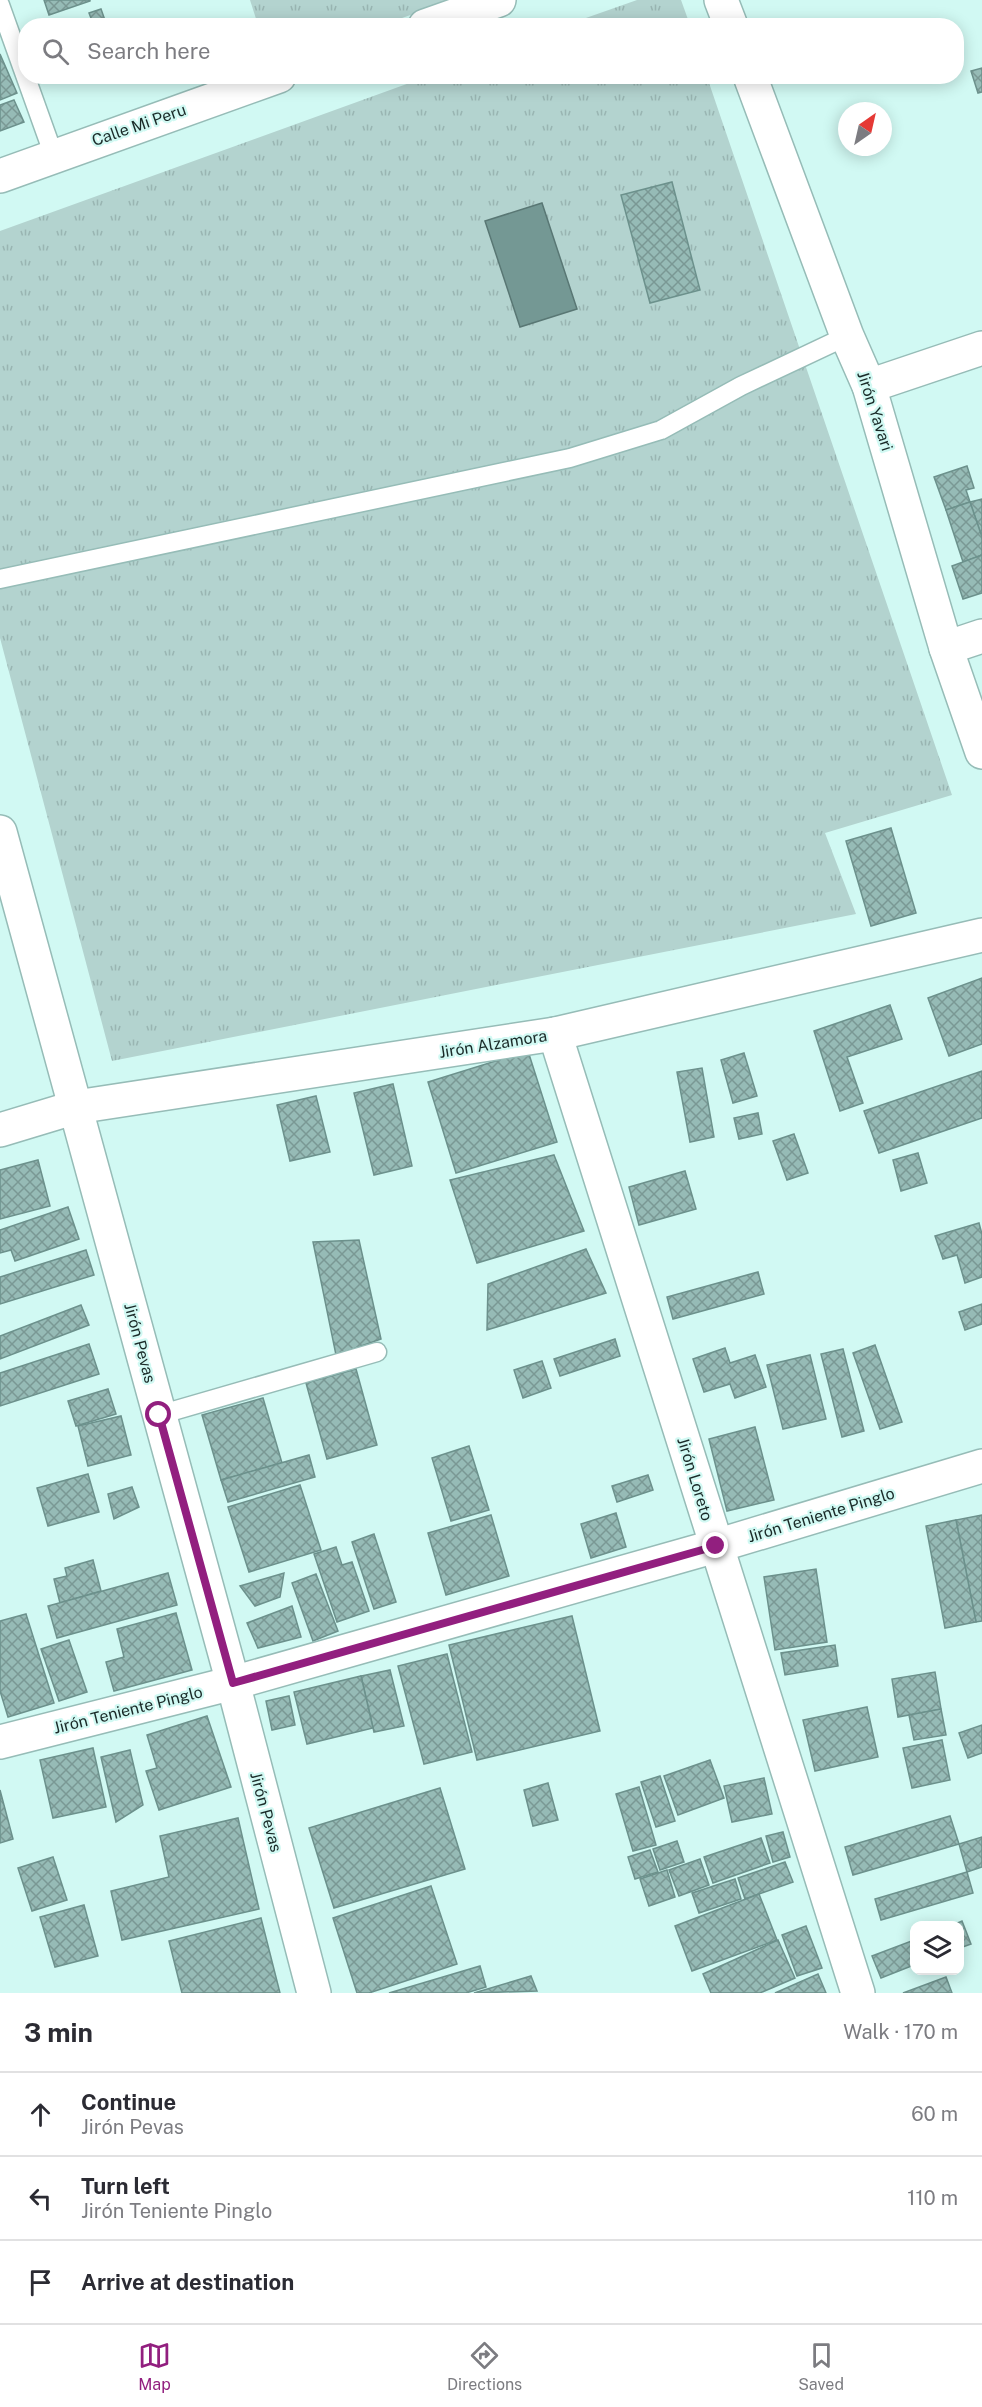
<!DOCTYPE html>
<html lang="en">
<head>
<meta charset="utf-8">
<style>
  :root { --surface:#fff; --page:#f7f7f7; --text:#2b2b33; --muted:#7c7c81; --line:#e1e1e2; --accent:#921f7f }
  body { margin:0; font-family:"Public Sans",sans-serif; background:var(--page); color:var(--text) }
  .controls { position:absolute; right:18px; bottom:18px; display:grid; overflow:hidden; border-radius:12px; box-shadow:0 3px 15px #0003 }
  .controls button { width:54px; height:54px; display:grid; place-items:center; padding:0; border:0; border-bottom:2px solid var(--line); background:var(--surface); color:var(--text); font:30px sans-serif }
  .compass { position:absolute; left:838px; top:102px; width:54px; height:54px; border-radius:50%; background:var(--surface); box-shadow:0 3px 15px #0003; rotate:34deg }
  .stop { position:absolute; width:18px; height:18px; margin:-14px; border:4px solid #921f7f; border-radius:50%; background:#fff }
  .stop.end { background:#921f7f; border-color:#fff; box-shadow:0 2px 6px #0008 }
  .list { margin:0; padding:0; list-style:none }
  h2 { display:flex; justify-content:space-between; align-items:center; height:78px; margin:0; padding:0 24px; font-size:26px }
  h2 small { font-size:20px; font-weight:400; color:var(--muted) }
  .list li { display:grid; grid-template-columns:39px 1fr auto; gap:18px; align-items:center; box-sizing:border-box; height:84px; padding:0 24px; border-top:2px solid var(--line) }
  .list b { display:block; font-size:22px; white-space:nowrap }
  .list p { margin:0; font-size:20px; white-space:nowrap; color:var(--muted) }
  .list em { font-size:20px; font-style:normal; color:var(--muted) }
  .icon { flex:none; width:33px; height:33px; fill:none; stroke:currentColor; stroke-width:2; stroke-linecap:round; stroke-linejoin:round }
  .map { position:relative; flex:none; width:982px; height:1993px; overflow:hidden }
  .search { position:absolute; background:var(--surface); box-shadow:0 3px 15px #0003; left:18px; right:18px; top:18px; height:66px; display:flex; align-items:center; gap:15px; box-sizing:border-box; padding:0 21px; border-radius:24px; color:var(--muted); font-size:22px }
  .sheet { height:330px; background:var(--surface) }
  nav { display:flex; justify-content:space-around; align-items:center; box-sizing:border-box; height:84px; border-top:2px solid var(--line); background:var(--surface); font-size:16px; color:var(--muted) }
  nav a { display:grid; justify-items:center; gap:3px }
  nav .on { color:var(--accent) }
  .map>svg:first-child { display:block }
</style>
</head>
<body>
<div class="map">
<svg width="982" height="1993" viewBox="0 0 982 1993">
  <defs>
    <pattern id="park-tufts" width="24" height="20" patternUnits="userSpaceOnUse" patternTransform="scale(1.5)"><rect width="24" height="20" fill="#b3d3cf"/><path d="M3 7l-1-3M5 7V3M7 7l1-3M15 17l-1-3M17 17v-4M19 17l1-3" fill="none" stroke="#99b5b2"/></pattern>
    <pattern id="building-cross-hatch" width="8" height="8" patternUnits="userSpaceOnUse" patternTransform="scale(1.5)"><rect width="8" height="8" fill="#96bbb6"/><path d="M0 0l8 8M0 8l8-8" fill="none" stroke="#7a9894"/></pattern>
  </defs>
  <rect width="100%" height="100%" fill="#d1f9f3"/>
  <!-- park -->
  <g fill="url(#park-tufts)">
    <polygon points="250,0 452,0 380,26 258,25"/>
    <polygon points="637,0 681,0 690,25 566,25"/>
    <polygon points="426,77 707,77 952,795 825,833 856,914 112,1061 0,638 0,231"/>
  </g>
  <!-- water -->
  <polygon fill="#749894" stroke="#597774" stroke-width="1.5" points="542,203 577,309 520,327 485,221"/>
  <!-- building -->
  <g fill="url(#building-cross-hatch)" stroke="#6c918c" stroke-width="1.5">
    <polygon points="44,0 90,0 90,1 49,15"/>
    <polygon points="101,9 107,26 94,26 89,13"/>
    <polygon points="0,54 17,93 0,100"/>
    <polygon points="982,68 982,92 978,93 971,71"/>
    <polygon points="14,100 24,122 0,131 0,105"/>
    <polygon points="672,182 700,290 650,303 621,195"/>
    <polygon points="967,466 974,488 966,490 970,502 946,510 934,477"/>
    <polygon points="982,499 982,537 970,502"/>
    <polygon points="970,502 982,537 982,555 963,562 946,510"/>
    <polygon points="982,555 982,593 963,599 952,566"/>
    <polygon points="891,828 916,913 871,926 846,841"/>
    <polygon points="982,978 982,1044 949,1056 928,998"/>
    <polygon points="890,1005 902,1039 847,1057 863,1103 840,1111 814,1031"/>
    <polygon points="528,1051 557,1142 456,1173 428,1082"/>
    <polygon points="744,1053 757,1096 733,1103 721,1060"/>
    <polygon points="702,1068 714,1137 690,1142 677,1072"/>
    <polygon points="982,1071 982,1118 879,1153 864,1111"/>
    <polygon points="393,1084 412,1166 374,1175 354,1093"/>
    <polygon points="316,1096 330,1152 290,1161 277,1105"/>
    <polygon points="758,1113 762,1134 739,1139 734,1118"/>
    <polygon points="794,1134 808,1173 787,1180 773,1141"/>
    <polygon points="918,1153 927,1183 901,1191 893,1160"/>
    <polygon points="554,1155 584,1231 477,1263 450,1180"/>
    <polygon points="38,1160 50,1206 0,1219 0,1170"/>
    <polygon points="685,1171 696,1209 639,1225 629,1187"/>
    <polygon points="68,1207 79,1239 15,1261 11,1250 0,1253 0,1230"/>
    <polygon points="979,1223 982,1234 982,1277 965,1283 957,1255 943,1259 935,1236"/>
    <polygon points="359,1240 381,1339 336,1355 313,1242"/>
    <polygon points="586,1249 606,1293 487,1330 488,1284"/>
    <polygon points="86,1250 94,1275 0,1304 0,1277"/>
    <polygon points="758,1272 764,1294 673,1319 667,1297"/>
    <polygon points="982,1304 982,1324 965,1330 959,1312"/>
    <polygon points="81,1305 89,1325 0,1359 0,1336"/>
    <polygon points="615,1339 620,1356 560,1376 554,1359"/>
    <polygon points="89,1344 99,1374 0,1406 0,1373"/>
    <polygon points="875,1345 902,1422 880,1429 853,1353"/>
    <polygon points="725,1348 730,1363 755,1355 766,1387 735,1398 730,1384 704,1392 693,1359"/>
    <polygon points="843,1349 864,1431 842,1437 821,1354"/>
    <polygon points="810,1355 826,1419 783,1429 767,1365"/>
    <polygon points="542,1361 551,1388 523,1398 514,1370"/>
    <polygon points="356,1369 377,1445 327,1459 306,1383"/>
    <polygon points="108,1389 116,1414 76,1426 68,1401"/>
    <polygon points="263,1398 282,1463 221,1480 202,1415"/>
    <polygon points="121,1416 131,1455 88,1466 78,1426"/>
    <polygon points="755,1427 774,1500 727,1511 709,1439"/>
    <polygon points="469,1446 489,1510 451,1521 432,1458"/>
    <polygon points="309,1455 315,1477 228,1502 221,1480"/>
    <polygon points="88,1474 99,1512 48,1526 37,1488"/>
    <polygon points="648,1475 653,1490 617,1502 612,1486"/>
    <polygon points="300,1485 321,1550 249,1572 228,1507"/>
    <polygon points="132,1487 139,1507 114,1519 108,1494"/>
    <polygon points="616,1513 626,1547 591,1558 581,1524"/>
    <polygon points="491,1515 509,1576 446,1595 428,1533"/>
    <polygon points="982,1515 982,1621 976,1622 956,1520"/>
    <polygon points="956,1520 976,1622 945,1628 926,1526"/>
    <polygon points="374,1534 396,1602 374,1609 352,1542"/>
    <polygon points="336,1547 342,1565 352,1562 369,1611 337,1622 314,1554"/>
    <polygon points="93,1560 101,1591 60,1603 54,1579 67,1576 65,1568"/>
    <polygon points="816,1569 827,1642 775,1650 764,1577"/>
    <polygon points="168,1573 177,1605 57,1638 48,1606"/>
    <polygon points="284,1573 280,1597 255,1606 240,1586"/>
    <polygon points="316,1574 338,1631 313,1641 292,1583"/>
    <polygon points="292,1606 301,1637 258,1648 247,1623"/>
    <polygon points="176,1613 192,1670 114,1691 106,1662 124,1657 117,1629"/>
    <polygon points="26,1614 54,1703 8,1717 0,1691 0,1621"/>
    <polygon points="572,1616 600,1731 477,1760 449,1645"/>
    <polygon points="69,1640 87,1692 59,1701 41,1649"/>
    <polygon points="835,1645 838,1666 785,1675 781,1653"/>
    <polygon points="447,1654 472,1752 424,1764 398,1666"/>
    <polygon points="390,1670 404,1726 374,1732 361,1676"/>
    <polygon points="935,1672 941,1709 898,1717 892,1679"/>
    <polygon points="361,1676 373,1728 307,1744 294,1692"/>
    <polygon points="289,1696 295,1725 272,1730 266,1701"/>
    <polygon points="867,1707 878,1757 815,1771 803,1720"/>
    <polygon points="941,1709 946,1735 914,1740 909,1715"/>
    <polygon points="207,1716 231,1787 159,1810 146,1771 157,1768 147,1735"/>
    <polygon points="982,1725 982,1753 968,1758 959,1733"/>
    <polygon points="942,1740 950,1780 912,1788 903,1748"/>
    <polygon points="93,1748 106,1807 53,1818 40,1760"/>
    <polygon points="130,1750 143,1805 116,1822 101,1757"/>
    <polygon points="710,1760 724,1798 678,1815 664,1776"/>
    <polygon points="660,1776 675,1821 656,1827 641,1782"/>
    <polygon points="764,1778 772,1814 732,1822 724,1786"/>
    <polygon points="548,1783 558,1820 533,1826 524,1790"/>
    <polygon points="639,1787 656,1845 633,1851 616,1794"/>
    <polygon points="440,1788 465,1869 334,1908 309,1828"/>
    <polygon points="0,1790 13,1839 0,1843"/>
    <polygon points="950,1816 959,1844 853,1875 845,1847"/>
    <polygon points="238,1818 259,1909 122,1940 111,1891 169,1877 160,1836"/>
    <polygon points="783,1832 790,1857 773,1862 766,1836"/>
    <polygon points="982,1837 982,1867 967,1872 959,1844"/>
    <polygon points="761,1838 770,1863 713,1883 704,1857"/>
    <polygon points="677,1841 684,1862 660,1870 653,1849"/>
    <polygon points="650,1850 658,1872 635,1879 628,1857"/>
    <polygon points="53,1857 67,1900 32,1911 18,1868"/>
    <polygon points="700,1859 709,1885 679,1896 669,1870"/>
    <polygon points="785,1862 793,1882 745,1899 738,1878"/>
    <polygon points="667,1870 675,1897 649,1906 640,1879"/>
    <polygon points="967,1872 973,1893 881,1920 875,1899"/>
    <polygon points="735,1879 741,1899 699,1913 692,1893"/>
    <polygon points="431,1886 457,1964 369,1993 357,1993 333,1918"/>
    <polygon points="759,1894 777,1940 692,1971 675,1926"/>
    <polygon points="84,1905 98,1956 55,1967 40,1917"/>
    <polygon points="261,1918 280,1993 182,1993 169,1941"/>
    <polygon points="962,1921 971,1944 960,1948 960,1926 951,1926"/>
    <polygon points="806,1926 822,1968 797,1976 782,1935"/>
    <polygon points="778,1940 795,1978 760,1993 711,1993 703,1974"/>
    <polygon points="914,1940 914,1965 881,1978 872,1956"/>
    <polygon points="480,1966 486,1987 466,1993 389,1993"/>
    <polygon points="818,1974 826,1993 775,1993"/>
    <polygon points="531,1976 537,1991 474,1993"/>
    <polygon points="946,1977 952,1993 903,1993"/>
  </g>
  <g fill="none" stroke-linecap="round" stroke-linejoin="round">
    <defs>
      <g id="service">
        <polyline points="0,5 54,156"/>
        <polyline points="0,579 570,458 661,430 741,386 847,336"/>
        <polyline points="159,1415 377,1352"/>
      </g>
      <g id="minor">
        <polyline points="721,0 731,26"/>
        <polyline points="425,26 499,0"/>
        <polyline points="750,76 847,336 869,386 946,648 982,752"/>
        <polyline points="0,176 279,76"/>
        <polyline points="869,386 982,348"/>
        <polyline points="946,648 982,636"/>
        <polyline points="0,832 233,1683 314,1993"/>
        <polyline points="555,1034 858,1993"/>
        <polyline points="0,1742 233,1683 716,1546 982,1466"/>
      </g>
      <polyline id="tertiary" points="0,1130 76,1107 555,1034 982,935"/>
    </defs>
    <!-- service casing -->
    <use href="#service" stroke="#96bcb7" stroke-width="21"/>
    <!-- minor casing -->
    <use href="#minor" stroke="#96bcb7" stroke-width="36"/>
    <!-- tertiary casing -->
    <use href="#tertiary" stroke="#96bcb7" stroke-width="36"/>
    <!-- service -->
    <use href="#service" stroke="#fff" stroke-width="18"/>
    <!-- minor -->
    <use href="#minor" stroke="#fff" stroke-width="33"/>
    <!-- tertiary -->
    <use href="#tertiary" stroke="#fff" stroke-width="33"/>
  </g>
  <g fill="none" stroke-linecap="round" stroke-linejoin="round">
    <!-- route -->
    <polyline stroke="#921f7f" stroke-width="8" points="159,1415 233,1683 716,1546"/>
  </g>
  <g text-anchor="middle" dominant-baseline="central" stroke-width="4.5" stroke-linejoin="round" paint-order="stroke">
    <!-- street labels -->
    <g font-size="16" fill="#1a2a28" stroke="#d1f9f3">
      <text transform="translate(139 125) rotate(-19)">Calle Mi Peru</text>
      <text transform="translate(875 411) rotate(72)">Jirón Yavari</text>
      <text transform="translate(493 1044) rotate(-9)">Jirón Alzamora</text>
      <text transform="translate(140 1343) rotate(75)">Jirón Pevas</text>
      <text transform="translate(695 1479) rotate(73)">Jirón Loreto</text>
      <text transform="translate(821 1515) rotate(-17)">Jirón Teniente Pinglo</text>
      <text transform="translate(128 1710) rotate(-14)">Jirón Teniente Pinglo</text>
      <text transform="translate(266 1812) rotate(75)">Jirón Pevas</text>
    </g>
  </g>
</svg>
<div class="controls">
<button><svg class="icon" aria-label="layers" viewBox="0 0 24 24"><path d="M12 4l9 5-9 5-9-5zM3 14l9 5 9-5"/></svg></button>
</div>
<svg class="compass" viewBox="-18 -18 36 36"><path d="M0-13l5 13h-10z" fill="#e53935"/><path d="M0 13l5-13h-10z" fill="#7c7c81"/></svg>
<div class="stop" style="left:159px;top:1415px"></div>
<div class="stop end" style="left:716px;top:1546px"></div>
<div class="search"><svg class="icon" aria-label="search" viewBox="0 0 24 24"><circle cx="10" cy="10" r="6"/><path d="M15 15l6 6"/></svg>Search here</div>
</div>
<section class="sheet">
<h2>3 min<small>Walk · 170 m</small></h2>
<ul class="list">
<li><svg class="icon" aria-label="ahead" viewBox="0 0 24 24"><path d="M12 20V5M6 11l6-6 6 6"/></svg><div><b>Continue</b><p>Jirón Pevas</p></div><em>60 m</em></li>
<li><svg class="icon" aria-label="left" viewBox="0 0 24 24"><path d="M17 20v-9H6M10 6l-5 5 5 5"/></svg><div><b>Turn left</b><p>Jirón Teniente Pinglo</p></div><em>110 m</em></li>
<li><svg class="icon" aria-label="arrive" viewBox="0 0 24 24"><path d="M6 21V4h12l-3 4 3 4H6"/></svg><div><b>Arrive at destination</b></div></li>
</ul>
</section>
<nav>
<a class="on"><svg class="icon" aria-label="map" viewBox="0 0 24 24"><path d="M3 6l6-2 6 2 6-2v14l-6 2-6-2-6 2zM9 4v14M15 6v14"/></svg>Map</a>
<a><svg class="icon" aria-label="directions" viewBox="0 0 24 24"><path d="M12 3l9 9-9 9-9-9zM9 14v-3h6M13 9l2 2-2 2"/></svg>Directions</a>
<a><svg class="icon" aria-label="saved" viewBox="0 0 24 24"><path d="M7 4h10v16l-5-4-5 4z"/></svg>Saved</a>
</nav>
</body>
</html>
